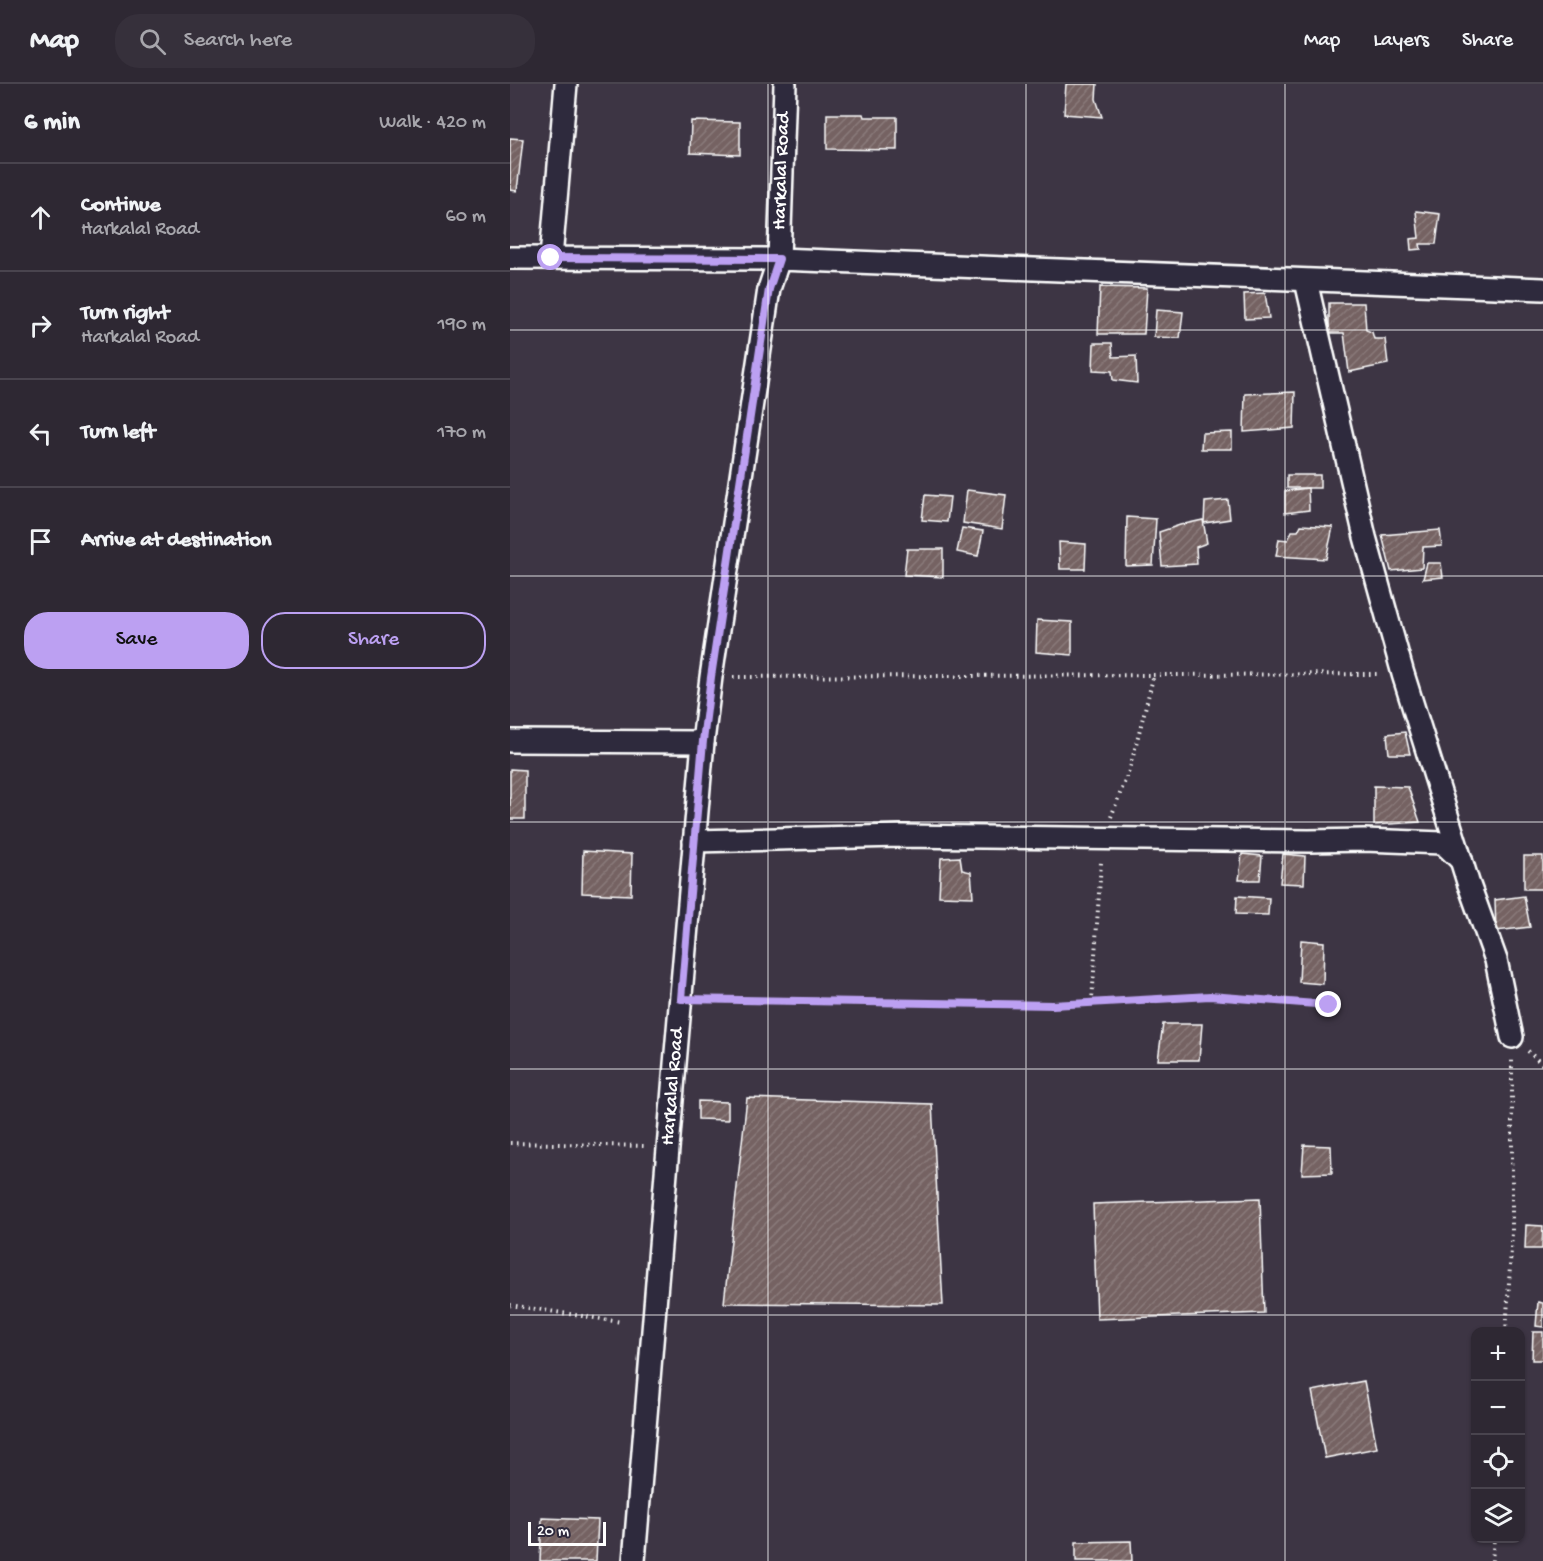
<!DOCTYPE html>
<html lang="en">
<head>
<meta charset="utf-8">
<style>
  :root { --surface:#2e2833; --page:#36303b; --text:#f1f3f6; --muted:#a7a6ac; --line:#49444e; --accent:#bca0f2 }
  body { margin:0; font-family:"Gochi Hand",sans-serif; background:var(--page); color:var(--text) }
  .controls { position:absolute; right:18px; bottom:18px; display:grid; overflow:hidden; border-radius:12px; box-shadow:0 2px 4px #0004 }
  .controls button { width:54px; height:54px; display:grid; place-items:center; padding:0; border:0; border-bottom:2px solid var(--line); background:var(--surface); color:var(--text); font:30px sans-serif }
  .scale { position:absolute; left:18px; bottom:15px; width:78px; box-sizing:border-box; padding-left:6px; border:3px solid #fff; border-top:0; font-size:16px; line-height:21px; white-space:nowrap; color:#fff; -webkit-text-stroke:4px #2f2a3d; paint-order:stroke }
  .stop { position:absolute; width:18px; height:18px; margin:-14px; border:4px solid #bca0f2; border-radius:50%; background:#fff }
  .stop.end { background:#bca0f2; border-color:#fff; box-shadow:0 2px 6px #0008 }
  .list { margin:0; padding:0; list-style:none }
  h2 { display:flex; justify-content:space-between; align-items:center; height:78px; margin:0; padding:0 24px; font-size:26px }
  h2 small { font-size:20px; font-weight:400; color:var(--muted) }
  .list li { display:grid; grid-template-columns:39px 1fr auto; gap:18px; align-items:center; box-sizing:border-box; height:108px; padding:0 24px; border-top:2px solid var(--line) }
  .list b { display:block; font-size:22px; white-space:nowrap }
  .list p { margin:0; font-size:20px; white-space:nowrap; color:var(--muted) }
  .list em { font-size:20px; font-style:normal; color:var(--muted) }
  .actions { display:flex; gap:12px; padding:18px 24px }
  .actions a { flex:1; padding:14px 0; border:2px solid var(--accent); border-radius:24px; text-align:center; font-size:21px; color:var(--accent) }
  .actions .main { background:var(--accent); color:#111 }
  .icon { flex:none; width:33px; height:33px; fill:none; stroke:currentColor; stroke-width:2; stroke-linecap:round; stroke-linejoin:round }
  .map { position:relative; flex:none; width:1033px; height:1477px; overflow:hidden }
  header { display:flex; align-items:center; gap:36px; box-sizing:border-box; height:84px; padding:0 30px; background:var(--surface); border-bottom:2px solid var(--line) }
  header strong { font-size:28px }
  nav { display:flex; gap:33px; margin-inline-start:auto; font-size:21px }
  .search { width:420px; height:54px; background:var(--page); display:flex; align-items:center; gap:15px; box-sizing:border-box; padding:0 21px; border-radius:24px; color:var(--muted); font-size:22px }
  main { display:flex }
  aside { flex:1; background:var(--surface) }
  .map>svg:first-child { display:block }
</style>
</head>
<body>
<header>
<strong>Map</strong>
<div class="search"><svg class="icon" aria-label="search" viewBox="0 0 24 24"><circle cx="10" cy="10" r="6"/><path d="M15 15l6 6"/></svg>Search here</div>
<nav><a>Map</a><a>Layers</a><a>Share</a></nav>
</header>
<main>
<aside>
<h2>6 min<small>Walk · 420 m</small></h2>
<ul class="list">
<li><svg class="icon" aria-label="ahead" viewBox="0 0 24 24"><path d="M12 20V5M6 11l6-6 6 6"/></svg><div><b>Continue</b><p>Harkalal Road</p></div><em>60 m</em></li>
<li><svg class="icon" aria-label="right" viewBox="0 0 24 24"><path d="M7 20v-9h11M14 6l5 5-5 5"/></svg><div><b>Turn right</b><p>Harkalal Road</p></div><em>190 m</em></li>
<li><svg class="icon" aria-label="left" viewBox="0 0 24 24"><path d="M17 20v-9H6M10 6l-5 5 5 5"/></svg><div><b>Turn left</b></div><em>170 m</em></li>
<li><svg class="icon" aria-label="arrive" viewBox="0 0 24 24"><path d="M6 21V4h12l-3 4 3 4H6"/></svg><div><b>Arrive at destination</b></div></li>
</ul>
<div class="actions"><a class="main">Save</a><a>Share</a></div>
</aside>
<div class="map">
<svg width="1033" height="1477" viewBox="0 0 1033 1477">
  <defs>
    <pattern id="building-hatch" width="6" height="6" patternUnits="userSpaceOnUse" patternTransform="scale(1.5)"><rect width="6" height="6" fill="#756262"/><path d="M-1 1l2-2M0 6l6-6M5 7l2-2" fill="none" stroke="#8a7a7a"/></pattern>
  </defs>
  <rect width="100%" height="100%" fill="#3d3544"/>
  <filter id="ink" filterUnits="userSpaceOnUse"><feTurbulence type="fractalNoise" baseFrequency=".0167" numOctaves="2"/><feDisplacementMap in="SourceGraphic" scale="12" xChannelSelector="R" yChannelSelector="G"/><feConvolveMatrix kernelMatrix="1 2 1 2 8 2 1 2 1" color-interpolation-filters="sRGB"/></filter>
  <g filter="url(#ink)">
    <!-- building -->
    <g fill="url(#building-hatch)" stroke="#fff" stroke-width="1.5">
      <polygon points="556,0 587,0 586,15 592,33 554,30"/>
      <polygon points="317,30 353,30 354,33 387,33 387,66 317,65"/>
      <polygon points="181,37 230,38 230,71 180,69"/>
      <polygon points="0,54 13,55 7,107 0,106"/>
      <polygon points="906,127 930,130 926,160 910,160 911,165 901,166 900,155 909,154"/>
      <polygon points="590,203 637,204 634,250 588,250"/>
      <polygon points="755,209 759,234 735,235 734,210"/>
      <polygon points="819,219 854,219 856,246 862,248 864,255 875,255 878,280 839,288 834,249 819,249"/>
      <polygon points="646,226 673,228 670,254 644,253"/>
      <polygon points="584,259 602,259 603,273 626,272 627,299 603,296 602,287 583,286"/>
      <polygon points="785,308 784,344 734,348 735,310"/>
      <polygon points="722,348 722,365 691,365 692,349"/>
      <rect x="777" y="391" width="33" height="13"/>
      <polygon points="798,404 799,426 775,429 775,407"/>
      <polygon points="457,406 496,411 492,445 453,439"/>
      <polygon points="415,411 440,413 437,438 412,436"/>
      <polygon points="718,416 720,435 694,439 695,418"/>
      <polygon points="617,433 646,435 643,481 616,482"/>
      <polygon points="693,436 697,459 686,463 687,480 652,482 649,448 670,441"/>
      <polygon points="791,441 823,443 816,475 766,472 769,455 778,456 782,447 788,447"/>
      <polygon points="452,444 473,447 468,472 447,468"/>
      <polygon points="930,446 932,462 913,463 912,484 881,487 872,451"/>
      <polygon points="549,458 576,460 575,485 550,485"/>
      <polygon points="397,465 433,465 433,493 394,491"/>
      <polygon points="917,479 931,479 933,493 913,495"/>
      <polygon points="527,536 562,538 562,571 526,568"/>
      <polygon points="895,648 900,670 879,670 877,650"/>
      <polygon points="0,685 15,686 15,735 0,735"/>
      <polygon points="864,702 898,703 910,738 864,741"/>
      <polygon points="73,767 122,770 121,811 72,809"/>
      <polygon points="732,770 752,772 750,796 729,796"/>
      <polygon points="773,770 795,772 794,800 770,799"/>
      <rect x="1014" y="772" width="19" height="33"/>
      <polygon points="450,773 452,786 461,788 463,813 429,812 431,774"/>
      <polygon points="727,812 759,814 758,831 726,830"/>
      <polygon points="1014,812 1020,843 986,847 985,816"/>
      <polygon points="791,856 814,858 813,900 789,898"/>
      <polygon points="653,940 692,940 689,976 648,976"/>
      <polygon points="237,1014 422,1020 433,1221 214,1219"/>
      <polygon points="188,1017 218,1018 218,1036 188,1035"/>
      <polygon points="794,1061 821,1062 822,1089 792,1090"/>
      <polygon points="750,1114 754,1229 587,1235 583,1120"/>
      <polygon points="1016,1141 1033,1142 1032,1165 1015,1165"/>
      <polygon points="1028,1218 1033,1219 1033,1243 1026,1242"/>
      <polygon points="1023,1248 1033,1248 1033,1276 1022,1276"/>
      <polygon points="854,1297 867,1364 815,1374 802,1307"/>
      <polygon points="32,1434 88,1436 86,1477 30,1477"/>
      <polygon points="621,1457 622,1477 566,1477 566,1458"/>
    </g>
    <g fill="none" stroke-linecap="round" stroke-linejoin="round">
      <defs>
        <g id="street">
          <path id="s1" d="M0,174L269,175L275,0"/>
          <polyline points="41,174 56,0"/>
          <polyline points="796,197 855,453 893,590 958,798 986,876 1002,953"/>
          <polyline points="0,657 193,658"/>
          <polyline points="184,757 390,752 799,757 854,756 933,759 951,776"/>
          <path id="s2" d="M124,1477L165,980L193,658L201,593L259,205L269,175L1033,205"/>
        </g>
      </defs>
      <!-- street casing -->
      <use href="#street" stroke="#fff" stroke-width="26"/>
      <!-- path -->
      <g stroke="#fff" stroke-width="4" stroke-dasharray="1.5 4.5" stroke-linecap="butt">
        <polyline points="223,593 869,590"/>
        <polyline points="601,733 620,684 644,590"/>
        <polyline points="192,916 543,921 700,912 819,921"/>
        <polyline points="582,918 591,778"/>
        <polyline points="1018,967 1033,981"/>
        <polyline points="0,1059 136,1062"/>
        <polyline points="0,1221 111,1238"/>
        <polyline points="996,1248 1002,1149 1002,975"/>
        <polyline points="982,1477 984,1454"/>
      </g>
      <!-- street -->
      <use href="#street" stroke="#2f2a3d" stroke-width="21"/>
    </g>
  </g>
  <g fill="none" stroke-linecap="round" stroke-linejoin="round" filter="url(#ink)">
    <!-- route -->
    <polyline stroke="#bca0f2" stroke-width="8" points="41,174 269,175 259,205 201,593 193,657 171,915 543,921 700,912 819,921"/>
  </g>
  <!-- grid -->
  <path fill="none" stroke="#fff" stroke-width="1.5" stroke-opacity="0.55" d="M258,0V1477M516,0V1477M775,0V1477M0,246H1033M0,492H1033M0,738H1033M0,985H1033M0,1231H1033"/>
  <g text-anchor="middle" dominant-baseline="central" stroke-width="4.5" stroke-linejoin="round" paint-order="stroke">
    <!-- street labels -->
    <g font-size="20" fill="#fff" stroke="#2f2a3d">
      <text stroke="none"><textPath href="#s1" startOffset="357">Harkalal Road</textPath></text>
      <text stroke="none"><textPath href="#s2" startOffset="476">Harkalal Road</textPath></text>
    </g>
  </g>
</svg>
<div class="controls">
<button>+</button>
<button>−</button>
<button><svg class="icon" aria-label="locate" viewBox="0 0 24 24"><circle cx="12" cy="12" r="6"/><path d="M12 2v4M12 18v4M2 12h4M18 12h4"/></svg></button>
<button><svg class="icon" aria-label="layers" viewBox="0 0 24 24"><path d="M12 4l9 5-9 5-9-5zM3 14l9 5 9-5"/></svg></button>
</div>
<div class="scale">20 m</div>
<div class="stop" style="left:41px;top:174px"></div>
<div class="stop end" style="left:819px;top:921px"></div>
</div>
</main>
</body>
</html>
